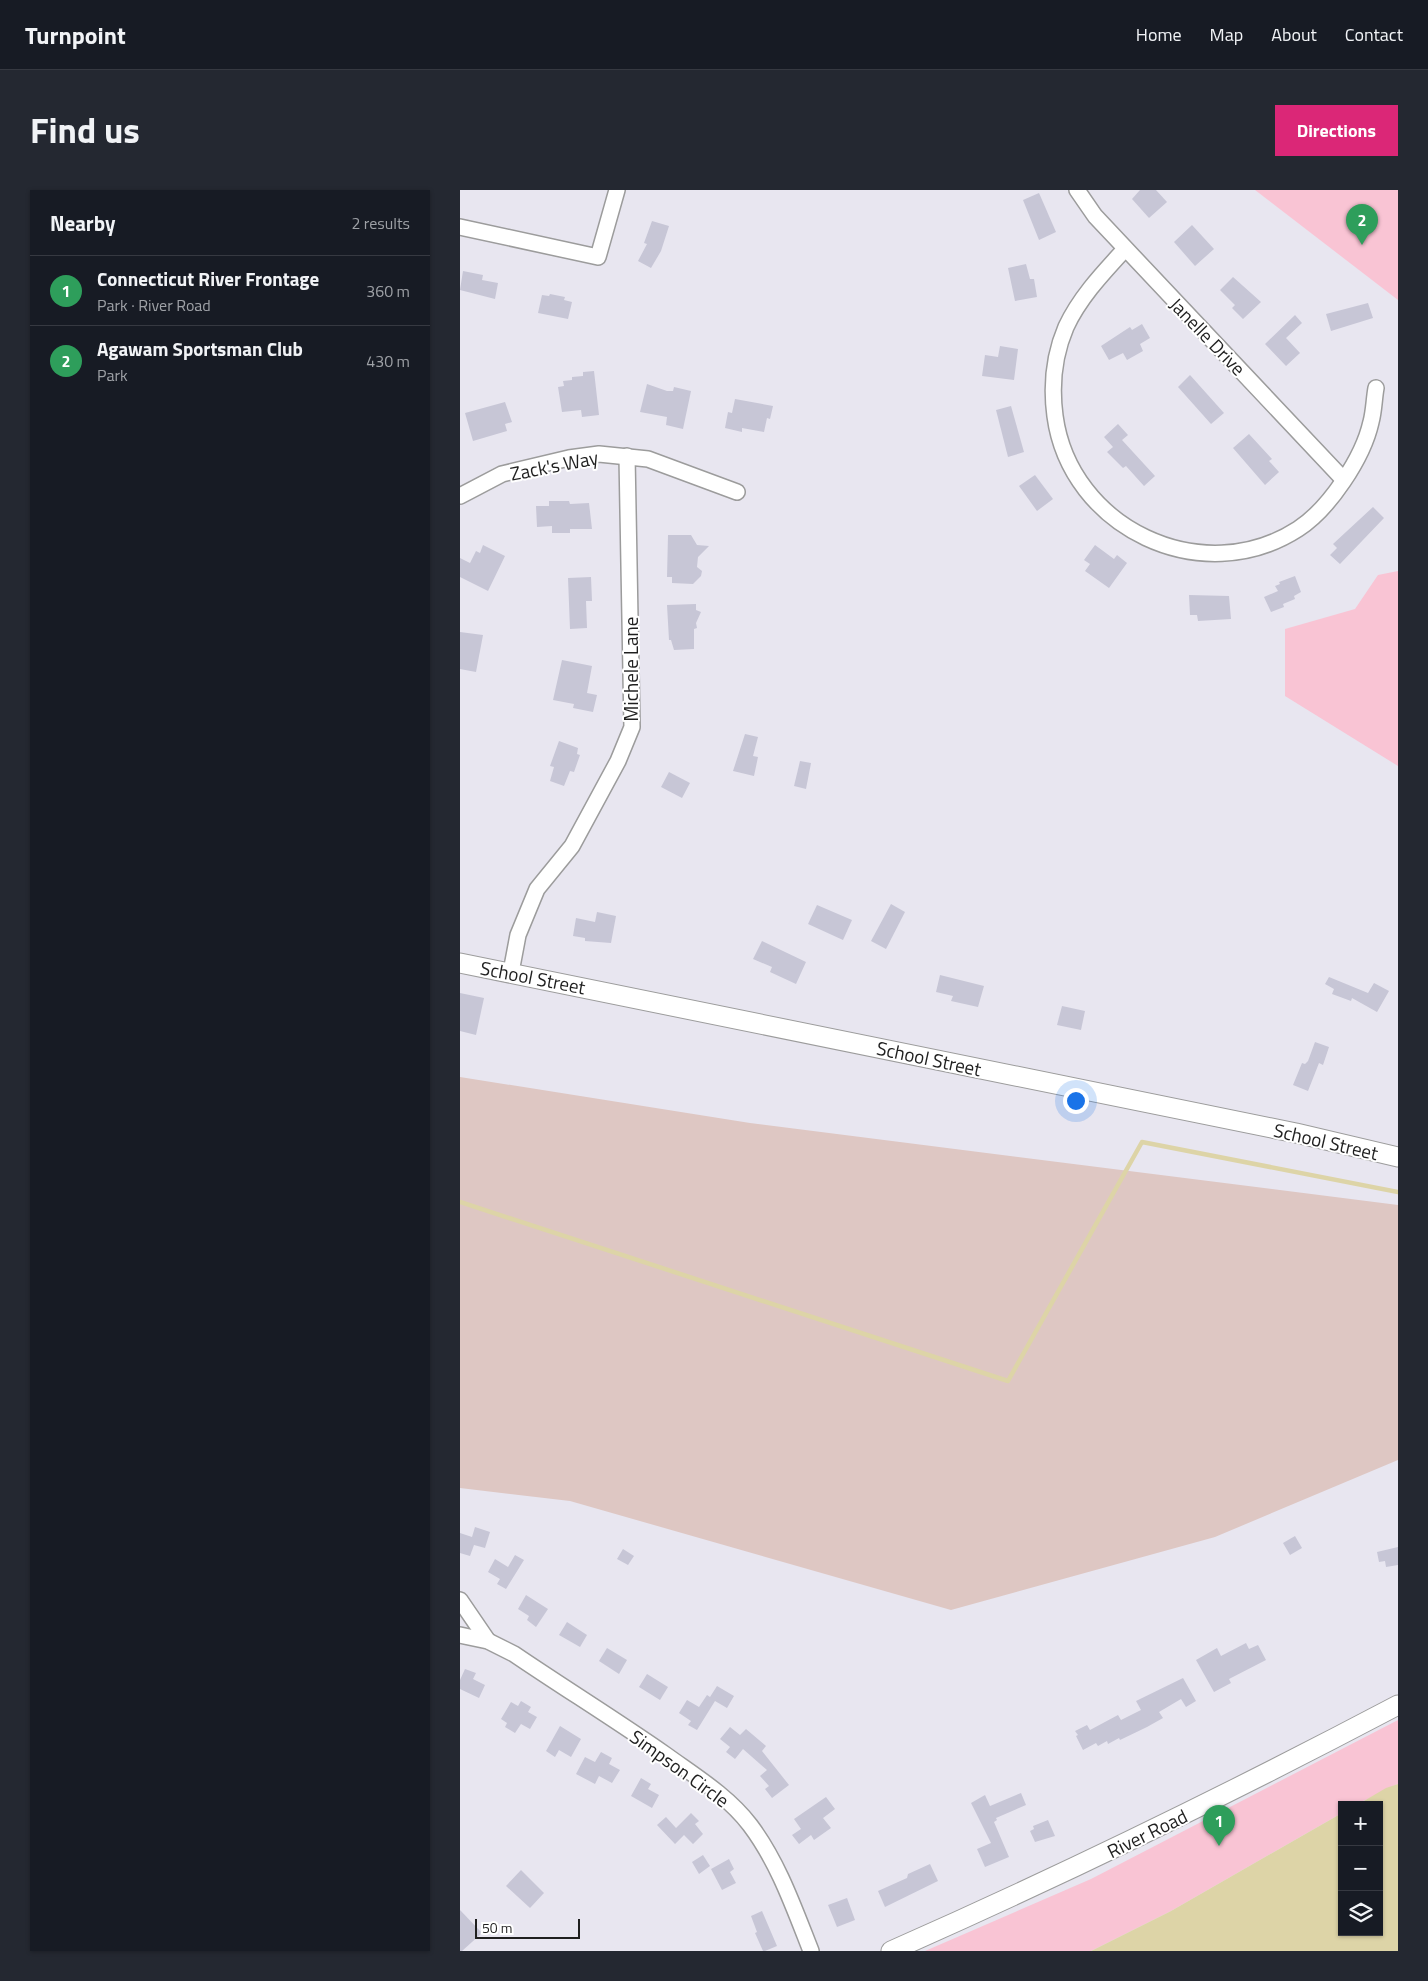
<!DOCTYPE html>
<html lang="en">
<head>
<meta charset="utf-8">
<style>
  :root { --surface:#171b24; --page:#242831; --text:#f1f3f6; --muted:#9ea1a6; --line:#363941; --accent:#db2777 }
  body { margin:0; font-family:"Titillium Web",sans-serif; background:var(--page); color:var(--text) }
  .controls { position:absolute; right:15px; bottom:15px; display:grid; overflow:hidden; border-radius:0px; box-shadow:0 1px 4px #0004 }
  .controls button { width:45px; height:45px; display:grid; place-items:center; padding:0; border:0; border-bottom:1px solid var(--line); background:var(--surface); color:var(--text); font:25px sans-serif }
  .scale { position:absolute; left:15px; bottom:12px; width:105px; box-sizing:border-box; padding-left:5px; border:2px solid #1f1f1f; border-top:0; font-size:14px; line-height:18px; white-space:nowrap; color:#1f1f1f; -webkit-text-stroke:4px #fff; paint-order:stroke }
  .you { position:absolute; left:615px; top:910px; width:18px; height:18px; margin:-12px; border:4px solid #fff; border-radius:50%; background:#1a73e8; box-shadow:0 0 0 8px #1a73e833 }
  .badge { display:grid; place-items:center; width:32px; height:32px; border-radius:50%; background:var(--accent); color:#fff; font-size:16px; font-weight:700 }
  .pin { position:absolute; translate:-50% -41px; filter:drop-shadow(0 1px 2px #0008) }
  .pin::after { content:''; position:absolute; top:26px; width:18px; height:15px; background:inherit; clip-path:polygon(0 0,100% 0,50% 100%) }
  .list { margin:0; padding:0; list-style:none }
  h2 { display:flex; justify-content:space-between; align-items:center; height:65px; margin:0; padding:0 20px; font-size:21px }
  h2 small { font-size:16px; font-weight:400; color:var(--muted) }
  .list li { display:grid; grid-template-columns:32px 1fr auto; gap:15px; align-items:center; box-sizing:border-box; height:70px; padding:0 20px; border-top:1px solid var(--line) }
  .list b { display:block; font-size:19px; white-space:nowrap }
  .list p { margin:0; font-size:16px; white-space:nowrap; color:var(--muted) }
  .list em { font-size:16px; font-style:normal; color:var(--muted) }
  .icon { flex:none; width:28px; height:28px; fill:none; stroke:currentColor; stroke-width:2; stroke-linecap:round; stroke-linejoin:round }
  .map { position:relative; flex:none; width:938px; height:1761px; overflow:hidden; border-radius:0px }
  header { display:flex; align-items:center; gap:30px; box-sizing:border-box; height:70px; padding:0 25px; background:var(--surface); border-bottom:1px solid var(--line) }
  header strong { font-size:24px }
  nav { display:flex; gap:28px; margin-inline-start:auto; font-size:18px }
  .intro { display:flex; align-items:center; justify-content:space-between; box-sizing:border-box; height:120px; padding:0 30px }
  h1 { margin:0; font-size:35px }
  .button { padding:12px 22px; border-radius:0px; background:var(--accent); color:#fff; font-size:18px; font-weight:700 }
  main { display:flex; gap:30px; padding:0 30px }
  aside { flex:1; background:var(--surface); border-radius:0px; box-shadow:0 1px 4px #0004 }
  .map>svg:first-child { display:block }
</style>
</head>
<body>
<header>
<strong>Turnpoint</strong>
<nav><a>Home</a><a>Map</a><a>About</a><a>Contact</a></nav>
</header>
<div class="intro"><h1>Find us</h1><a class="button">Directions</a></div>
<main>
<aside>
<h2>Nearby<small>2 results</small></h2>
<ul class="list">
<li><span class="badge" style="background:#2e9e5b">1</span><div><b>Connecticut River Frontage</b><p>Park · River Road</p></div><em>360 m</em></li>
<li><span class="badge" style="background:#2e9e5b">2</span><div><b>Agawam Sportsman Club</b><p>Park</p></div><em>430 m</em></li>
</ul>
</aside>
<div class="map">
<svg width="938" height="1761" viewBox="0 0 938 1761">
  <rect width="100%" height="100%" fill="#e8e6f0"/>
  <!-- wetland -->
  <polygon fill="#dec7c3" points="0,887 290,933 938,1015 938,1270 755,1347 491,1420 110,1311 0,1298"/>
  <!-- park -->
  <g fill="#f9c4d4">
    <polygon points="795,0 938,0 938,110"/>
    <polygon points="938,381 938,576 825,506 825,439 895,419 918,385"/>
    <path d="M938,1530V1594C916,1602 906,1615 882,1615V1623L711,1721L631,1761H465L631,1689Z"/>
  </g>
  <!-- water -->
  <polygon fill="#ddd4a7" points="938,1594 938,1761 631,1761 711,1721 882,1623 882,1742 919,1742 919,1615 897,1615 926,1598"/>
  <g fill="none" stroke-linecap="round" stroke-linejoin="round">
    <!-- stream -->
    <polyline stroke="#ddd4a7" stroke-width="4.5" points="0,1012 548,1191 682,952 938,1002"/>
  </g>
  <!-- building -->
  <g fill="#c7c6d6">
    <polygon points="680,0 696,0 707,12 689,28 672,9"/>
    <polygon points="579,3 596,42 579,50 563,10"/>
    <polygon points="192,31 209,36 201,61 191,78 178,71 187,54 184,53"/>
    <polygon points="732,35 754,59 735,76 714,52"/>
    <polygon points="566,74 570,89 574,89 577,107 555,111 548,78"/>
    <polygon points="3,81 23,85 22,90 38,93 35,109 0,100"/>
    <polygon points="773,87 801,112 783,129 772,118 775,115 760,100"/>
    <polygon points="90,104 105,107 104,110 112,112 108,129 78,123 82,105 89,106"/>
    <polygon points="908,113 913,128 871,141 866,124"/>
    <polygon points="835,125 842,133 826,148 840,163 826,176 805,154"/>
    <polygon points="682,134 690,148 680,154 683,161 667,170 663,163 649,170 641,156 670,137 672,140"/>
    <polygon points="540,156 558,159 554,190 522,186 525,165 538,167"/>
    <polygon points="134,181 139,225 122,227 121,220 102,222 98,197 104,196 103,191 112,190 112,187 123,186 123,182"/>
    <polygon points="730,185 764,223 751,234 718,197"/>
    <polygon points="187,194 207,201 213,201 214,197 231,201 223,239 206,235 207,227 180,222"/>
    <polygon points="275,209 313,216 310,229 307,228 304,242 282,238 282,242 265,238 268,222 272,223"/>
    <polygon points="45,212 52,232 45,234 47,241 13,251 5,223"/>
    <polygon points="551,216 564,262 548,267 536,220"/>
    <polygon points="658,234 668,245 662,250 695,286 684,296 666,276 663,278 647,262 653,257 644,247"/>
    <polygon points="789,244 812,269 809,271 819,282 805,295 773,258"/>
    <polygon points="575,285 593,309 577,321 559,296"/>
    <polygon points="89,311 109,311 110,314 129,313 132,339 110,339 110,343 92,343 92,336 77,337 76,316 89,316"/>
    <polygon points="913,317 924,328 880,374 870,365 877,358 873,354"/>
    <polygon points="208,345 231,345 237,355 249,356 238,367 237,377 242,381 241,386 233,394 212,393 212,387 207,387"/>
    <polygon points="23,355 45,366 28,401 0,387 0,368 10,373 16,361 20,363"/>
    <polygon points="635,355 654,369 657,365 667,373 649,398 625,381 630,374 624,370"/>
    <polygon points="835,386 841,402 834,406 835,409 823,414 824,417 811,422 804,407 818,401 815,396 820,394 819,392"/>
    <polygon points="131,387 132,411 126,411 127,438 110,439 108,388"/>
    <polygon points="729,405 769,406 771,429 738,431 737,425 730,425"/>
    <polygon points="236,414 236,420 241,422 236,433 237,438 234,439 234,459 214,460 211,450 209,450 207,415"/>
    <polygon points="0,442 23,445 16,482 0,479"/>
    <polygon points="102,470 132,476 127,503 137,505 133,522 113,518 114,514 93,510"/>
    <polygon points="285,544 298,547 293,566 298,567 294,586 273,581"/>
    <polygon points="99,551 118,558 117,564 120,565 114,582 110,581 104,596 90,591 94,577 90,576"/>
    <polygon points="340,571 351,573 346,599 334,596"/>
    <polygon points="209,582 230,593 222,608 201,597"/>
    <polygon points="431,714 445,722 426,759 411,751"/>
    <polygon points="357,715 392,730 383,750 348,734"/>
    <polygon points="137,722 156,726 151,753 125,751 125,748 113,746 116,728 135,732"/>
    <polygon points="302,751 346,772 336,794 310,782 312,777 293,769"/>
    <polygon points="480,785 524,796 518,817 491,811 493,806 476,802"/>
    <polygon points="869,787 908,803 914,793 929,801 917,822 892,808 891,811 872,804 874,799 865,794"/>
    <polygon points="0,803 24,808 16,845 0,841"/>
    <polygon points="602,816 625,821 621,840 597,835"/>
    <polygon points="855,852 869,857 863,875 859,873 848,901 833,895 842,873 845,874 848,871"/>
    <polygon points="15,1337 30,1342 25,1358 14,1355 10,1366 0,1363 0,1343 12,1347"/>
    <polygon points="835,1346 842,1358 830,1365 823,1353"/>
    <polygon points="938,1357 938,1375 926,1377 925,1371 919,1372 917,1362"/>
    <polygon points="163,1359 174,1366 168,1375 157,1369"/>
    <polygon points="55,1365 64,1370 46,1399 37,1394 40,1389 28,1382 35,1369 48,1377"/>
    <polygon points="66,1405 88,1419 76,1437 67,1430 69,1426 58,1419"/>
    <polygon points="107,1432 127,1445 120,1457 99,1445"/>
    <polygon points="786,1453 789,1459 798,1455 806,1470 769,1489 771,1493 754,1502 736,1470 757,1458 761,1466"/>
    <polygon points="147,1458 167,1470 159,1484 139,1471"/>
    <polygon points="5,1479 16,1483 13,1489 25,1495 19,1508 0,1499 0,1490"/>
    <polygon points="187,1484 208,1497 200,1510 179,1497"/>
    <polygon points="723,1488 736,1511 726,1517 721,1509 699,1522 703,1528 687,1537 660,1550 659,1548 648,1554 647,1551 638,1556 636,1553 623,1560 616,1546 618,1545 615,1541 627,1535 630,1540 658,1525 661,1530 681,1520 676,1511"/>
    <polygon points="257,1496 274,1506 267,1518 255,1511 237,1540 228,1535 231,1531 219,1523 227,1510 239,1517 247,1505 250,1507"/>
    <polygon points="61,1511 71,1517 68,1522 77,1527 70,1539 61,1534 55,1543 45,1537 47,1533 41,1529 51,1512 58,1516"/>
    <polygon points="100,1536 121,1549 111,1567 99,1560 95,1567 86,1561"/>
    <polygon points="270,1537 280,1545 286,1539 306,1556 302,1561 329,1595 312,1608 305,1599 309,1596 300,1586 307,1580 283,1559 275,1569 266,1562 270,1557 260,1549"/>
    <polygon points="141,1562 152,1568 149,1574 160,1580 152,1593 139,1586 135,1594 116,1584 125,1567 135,1572"/>
    <polygon points="181,1588 191,1594 188,1599 199,1605 192,1618 171,1606"/>
    <polygon points="561,1603 566,1615 536,1628 537,1630 534,1632 549,1667 525,1677 517,1659 531,1653 511,1613 525,1605 530,1616"/>
    <polygon points="366,1607 375,1619 363,1628 371,1638 354,1650 351,1645 339,1654 332,1645 341,1639 334,1629"/>
    <polygon points="231,1623 239,1631 235,1634 243,1644 233,1654 224,1645 215,1654 197,1635 206,1627 216,1638"/>
    <polygon points="588,1630 595,1646 575,1652 570,1641 574,1639 573,1636"/>
    <polygon points="243,1665 250,1676 239,1684 232,1672"/>
    <polygon points="269,1669 274,1679 270,1682 276,1693 262,1700 251,1679"/>
    <polygon points="470,1674 478,1691 425,1717 418,1701 447,1688 448,1684"/>
    <polygon points="61,1680 84,1703 70,1718 46,1696"/>
    <polygon points="387,1708 395,1730 377,1737 368,1715"/>
    <polygon points="0,1720 22,1743 2,1761 0,1761"/>
    <polygon points="302,1721 317,1756 305,1761 303,1761 295,1743 297,1742 291,1726"/>
  </g>
  <g fill="none" stroke-linecap="round" stroke-linejoin="round">
    <defs>
      <g id="minor">
        <polyline points="617,0 635,26 883,289"/>
        <polyline points="0,37 138,67 157,0"/>
        <path d="M665,59C643,83 620,107 606,137C594,165 591,196 595,226C610,338 742,401 838,339C869,319 903,268 911,232C914,221 914,209 916,198"/>
        <polyline points="0,306 42,284 109,268 139,264 188,269 277,302"/>
        <polyline points="51,782 58,745 77,699 112,656 158,571 172,537 167,266"/>
        <polyline points="0,1410 28,1451"/>
        <path d="M0,1445L28,1451L54,1464C104,1498 156,1530 206,1565C235,1586 268,1606 290,1635C318,1672 334,1718 351,1761"/>
      </g>
      <g id="tertiary">
        <polyline points="0,773 836,943 938,967"/>
        <path d="M431,1761C603,1685 771,1603 938,1515"/>
      </g>
    </defs>
    <!-- minor casing -->
    <use href="#minor" stroke="#9c9c9c" stroke-width="18"/>
    <!-- tertiary casing -->
    <use href="#tertiary" stroke="#9c9c9c" stroke-width="21"/>
    <!-- minor -->
    <use href="#minor" stroke="#fff" stroke-width="15"/>
    <!-- tertiary -->
    <use href="#tertiary" stroke="#fff" stroke-width="19"/>
  </g>
  <g text-anchor="middle" dominant-baseline="central" stroke-width="4" stroke-linejoin="round" paint-order="stroke">
    <!-- street labels -->
    <g font-size="19" fill="#1f1f1f" stroke="#fff">
      <text transform="translate(748 146) rotate(46)">Janelle Drive</text>
      <text transform="translate(94 275) rotate(-11)">Zack's Way</text>
      <text transform="translate(170 479) rotate(-90)">Michele Lane</text>
      <text transform="translate(73 787) rotate(11)">School Street</text>
      <text transform="translate(469 868) rotate(12)">School Street</text>
      <text transform="translate(866 951) rotate(13)">School Street</text>
      <text transform="translate(220 1578) rotate(36)">Simpson Circle</text>
      <text transform="translate(687 1643) rotate(-26)">River Road</text>
    </g>
  </g>
</svg>
<div class="controls">
<button>+</button>
<button>−</button>
<button><svg class="icon" aria-label="layers" viewBox="0 0 24 24"><path d="M12 4l9 5-9 5-9-5zM3 14l9 5 9-5"/></svg></button>
</div>
<div class="scale">50 m</div>
<div class="you"></div>
<div class="pin badge" style="left:759px;top:1656px;background:#2e9e5b">1</div>
<div class="pin badge" style="left:902px;top:55px;background:#2e9e5b">2</div>
</div>
</main>
</body>
</html>
